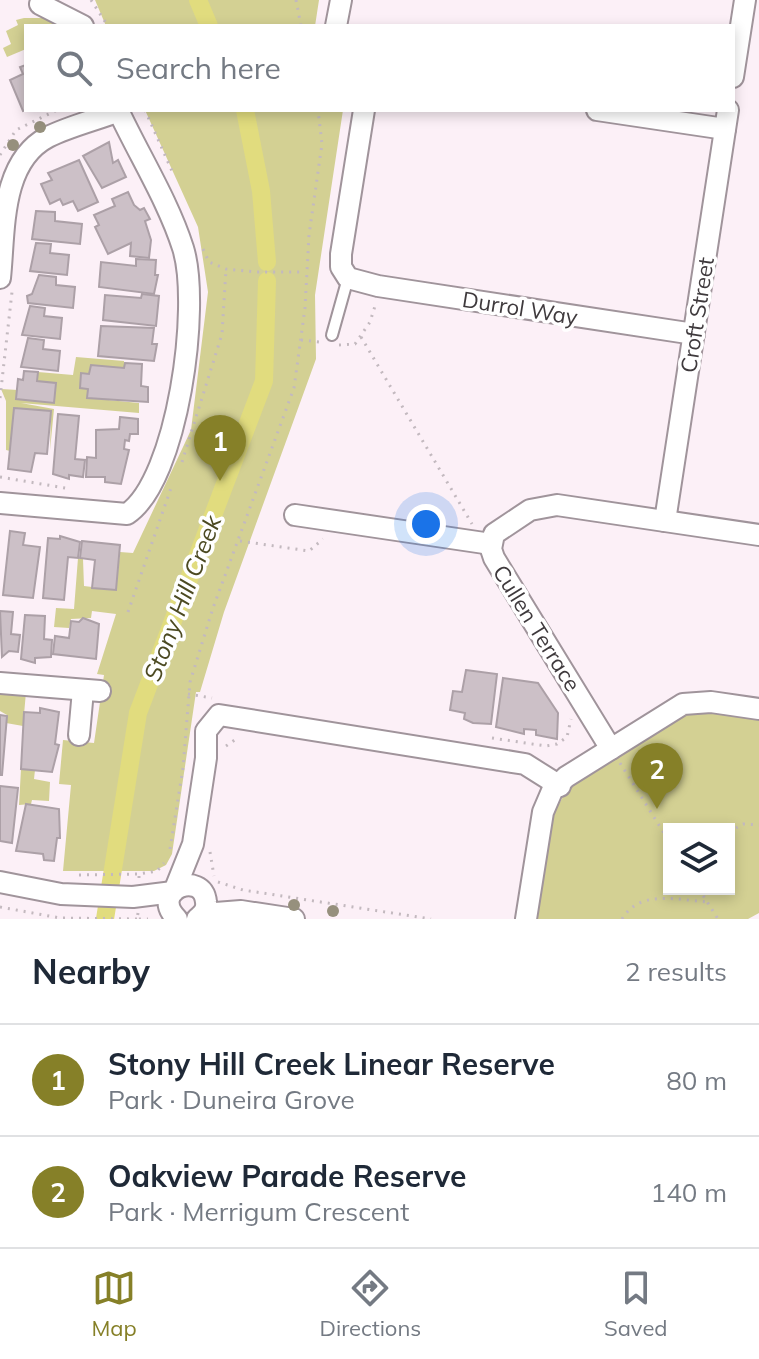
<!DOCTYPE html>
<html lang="en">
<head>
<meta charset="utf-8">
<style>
  :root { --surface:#fff; --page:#f2f2f3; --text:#1f2937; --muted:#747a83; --line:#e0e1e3; --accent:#868028 }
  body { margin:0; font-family:Mulish,sans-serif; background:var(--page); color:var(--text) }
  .controls { position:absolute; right:24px; bottom:24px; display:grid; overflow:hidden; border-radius:0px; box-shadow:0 4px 12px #0003 }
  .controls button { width:72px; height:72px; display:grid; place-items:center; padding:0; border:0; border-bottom:2px solid var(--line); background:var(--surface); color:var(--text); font:40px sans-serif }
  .you { position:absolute; left:426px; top:524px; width:28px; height:28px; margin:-20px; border:6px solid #fff; border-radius:50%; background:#1a73e8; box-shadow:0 0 0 12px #1a73e833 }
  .badge { display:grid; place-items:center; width:52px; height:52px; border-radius:50%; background:var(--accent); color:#fff; font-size:26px; font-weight:700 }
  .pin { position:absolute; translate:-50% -66px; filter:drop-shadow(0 2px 4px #0008) }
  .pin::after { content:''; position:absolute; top:42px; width:28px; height:24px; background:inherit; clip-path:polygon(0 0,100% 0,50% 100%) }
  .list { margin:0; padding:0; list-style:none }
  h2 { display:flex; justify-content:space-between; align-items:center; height:104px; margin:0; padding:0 32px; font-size:34px }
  h2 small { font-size:26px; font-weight:400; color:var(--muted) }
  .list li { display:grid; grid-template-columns:52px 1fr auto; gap:24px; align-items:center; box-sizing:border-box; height:112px; padding:0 32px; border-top:2px solid var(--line) }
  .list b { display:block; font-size:30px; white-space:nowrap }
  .list p { margin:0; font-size:26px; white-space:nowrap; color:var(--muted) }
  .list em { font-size:26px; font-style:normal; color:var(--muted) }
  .icon { flex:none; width:44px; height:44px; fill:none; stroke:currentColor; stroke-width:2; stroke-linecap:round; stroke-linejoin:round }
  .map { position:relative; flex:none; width:759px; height:919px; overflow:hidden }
  .search { position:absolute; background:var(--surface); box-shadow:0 4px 12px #0003; left:24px; right:24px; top:24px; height:88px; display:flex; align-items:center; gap:20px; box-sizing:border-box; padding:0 28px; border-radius:0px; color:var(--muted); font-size:30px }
  .sheet { height:328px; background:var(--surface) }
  nav { display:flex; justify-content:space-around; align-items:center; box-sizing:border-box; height:112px; border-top:2px solid var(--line); background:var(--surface); font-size:22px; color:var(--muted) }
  nav a { display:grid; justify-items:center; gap:4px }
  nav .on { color:var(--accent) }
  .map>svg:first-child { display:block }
</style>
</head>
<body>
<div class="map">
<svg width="759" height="919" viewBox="0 0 759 919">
  <rect width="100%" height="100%" fill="#fcf0f7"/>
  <!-- green -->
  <g fill="#d3d093" fill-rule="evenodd">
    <polygon points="95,0 319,0 315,26 106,26"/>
    <polygon points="24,18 46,18 65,26 26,26 26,49 7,57 3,48 11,44 6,31 18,25 16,20"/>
    <polygon points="145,110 343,110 315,295 316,359 224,612 200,692 196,692 172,854 166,865 154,871 63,871 71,785 59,784 63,740 94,743 104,675 97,674 116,614 92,611 91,618 71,619 69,628 54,627 56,608 74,609 78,558 83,559 84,586 116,590 120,552 133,553 191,430 208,292 198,227"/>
    <polygon points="76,357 124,361 124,368 91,365 89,374 81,374 80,388 88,389 88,398 139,403 139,413 21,403 54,409 50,450 51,412 14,408 10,451 6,450 6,401 1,389 18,390 54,402 56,383 37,381 38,372 73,375"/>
    <polygon points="0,689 26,692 23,726 6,723 7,715 0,711"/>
    <path d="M710,710L759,720V913L748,919H535L551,817L569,787L681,716ZM669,829H729V889H669Z"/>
    <polygon points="21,769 35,770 34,779 50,782 49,801 32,800 31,804 19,805"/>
  </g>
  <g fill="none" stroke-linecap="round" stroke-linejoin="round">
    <!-- canal -->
    <g stroke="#e1dc7e" stroke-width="18">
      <polyline points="198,0 209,26"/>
      <polyline points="245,110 261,191 267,262"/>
      <polyline points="105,919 138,713 264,381 267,281"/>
    </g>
  </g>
  <!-- building -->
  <g fill="#ccc0c7" stroke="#aca0a7" stroke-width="2">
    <polygon points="26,65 26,110 23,111 10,80 23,74 20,67"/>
    <polygon points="109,142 113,163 118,160 126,177 102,188 83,156"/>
    <polygon points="79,160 98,202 78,211 73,201 63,205 60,199 50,204 41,184 52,180 48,173"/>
    <polygon points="128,192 134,205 140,210 144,208 150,219 145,221 151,240 149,258 130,256 131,243 108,254 95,227 99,225 94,215 115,206 112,199"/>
    <polygon points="36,211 55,212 55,221 82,224 80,244 32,239"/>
    <polygon points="36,243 51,244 50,253 69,255 67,275 30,271"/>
    <polygon points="136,259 156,260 155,275 158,275 154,294 99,287 101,262 136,266"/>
    <polygon points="39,275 56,277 56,285 75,287 73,308 28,303 27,296 32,294"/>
    <polygon points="142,294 159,296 156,326 103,320 105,295 141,298"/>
    <polygon points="30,306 45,308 44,316 62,318 60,339 22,335"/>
    <polygon points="101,326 154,328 152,344 157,344 154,361 98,356"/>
    <polygon points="28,338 44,340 43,349 60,351 58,371 21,367"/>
    <polygon points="125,363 142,364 141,386 148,387 148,402 87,398 88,389 80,388 81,373 89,374 91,365 124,368"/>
    <polygon points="24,371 38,372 37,381 56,383 54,403 16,399 18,379 23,380"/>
    <polygon points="14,408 51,411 47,454 35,453 31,472 8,469"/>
    <polygon points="58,414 79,416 75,459 85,460 83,477 69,475 69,479 53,474"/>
    <polygon points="120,417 138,419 138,434 130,434 129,441 125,440 124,449 129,450 121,484 105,482 105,477 86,477 87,457 96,458 96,430 119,429"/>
    <polygon points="10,531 25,533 23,545 40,547 33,598 3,595"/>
    <polygon points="60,536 80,542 78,558 68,557 64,600 43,598 48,538 60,539"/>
    <polygon points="82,541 120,545 116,590 92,588 95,560 80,558"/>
    <polygon points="0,611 13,612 11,634 20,635 18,652 9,651 2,657"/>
    <polygon points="25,615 45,616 44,639 52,640 51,657 35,658 35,663 21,659"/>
    <polygon points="83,618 99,624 96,659 53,654 55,636 69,638 71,621 79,622"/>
    <polygon points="466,670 497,674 491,724 473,723 464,719 465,713 450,710 453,691 462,692"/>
    <polygon points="503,678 538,683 558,713 557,739 536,735 536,730 524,729 524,734 496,727"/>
    <polygon points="40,708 59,712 55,744 59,745 52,772 21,769 24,712 40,713"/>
    <polygon points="0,715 7,716 2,775 0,775"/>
    <polygon points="0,786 18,788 12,843 0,841"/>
    <polygon points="26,804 59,809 60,838 57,838 54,861 44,860 43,854 16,851"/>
  </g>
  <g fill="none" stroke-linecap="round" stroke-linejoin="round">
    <defs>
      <polyline id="service" points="332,335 348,278"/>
      <g id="minor">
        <polyline points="40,4 83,26"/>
        <polyline points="336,26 341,0"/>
        <polyline points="733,77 745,0"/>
        <polyline points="364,110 341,254 341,267 348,278 378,286 694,334"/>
        <polyline points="597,110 725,129"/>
        <path d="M0,278C5,231 0,162 48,137C70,126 96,120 119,111"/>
        <path d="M0,503L127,514C178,480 201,305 183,248C168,201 139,155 118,110"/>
        <polyline points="295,515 491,544"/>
        <polyline points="665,521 728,110"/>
        <polyline points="0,683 100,691"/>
        <polyline points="79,735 83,690"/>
        <polyline points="611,749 494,558 491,549 494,534 530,510 557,505 759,535"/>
        <polyline points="0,882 61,894 133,897 173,892"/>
        <polyline points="175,889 193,844 206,758 206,731 219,715 525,764 560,786"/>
        <polyline points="203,914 241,911 294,919"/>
        <path d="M177,919C148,890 203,869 206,902C207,910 203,914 197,919"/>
        <polyline points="526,919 543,812 552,791 566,777 683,704 711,702 759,709"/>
      </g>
    </defs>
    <!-- service casing -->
    <use href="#service" stroke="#a0949b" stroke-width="14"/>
    <!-- minor casing -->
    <use href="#minor" stroke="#a0949b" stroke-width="24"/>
    <!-- path -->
    <g stroke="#c3b9bf" stroke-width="3" stroke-dasharray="2 6" stroke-linecap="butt">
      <polyline points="91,0 108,26"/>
      <polyline points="296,0 301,26"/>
      <polyline points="145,110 172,171"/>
      <polyline points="0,155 16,130 57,110"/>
      <polyline points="203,249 209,262 226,269 256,272 305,272"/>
      <polyline points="361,337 472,524"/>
      <polyline points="301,340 320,342"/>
      <polyline points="339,345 355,344 370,322 375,306"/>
      <polyline points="0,398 12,292"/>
      <polyline points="182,462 222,334 226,269"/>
      <polyline points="0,477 71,489"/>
      <polyline points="240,541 309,551 323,539"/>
      <polyline points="128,612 171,488"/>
      <polyline points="188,694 212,698"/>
      <polyline points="492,738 546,746 557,744 567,737 571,719"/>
      <polyline points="226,746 239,737"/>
      <polyline points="620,763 669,841"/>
      <polyline points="729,832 743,824 759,825"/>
      <polyline points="170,849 183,768 190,682 213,608 294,388 305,308 309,235 322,144 318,110"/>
      <polyline points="210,852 214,876"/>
      <polyline points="79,875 139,874"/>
      <polyline points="139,878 139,874 157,871 164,863"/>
      <polyline points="218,882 243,890 431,919"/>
      <polyline points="699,889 718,919"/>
      <polyline points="703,894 711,889"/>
      <polyline points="0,907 60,918 137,919"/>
      <polyline points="138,913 137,919 148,919"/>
      <path d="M622,919C640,889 677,900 708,902"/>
    </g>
    <!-- service -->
    <use href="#service" stroke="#fff" stroke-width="10"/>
    <!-- minor -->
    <use href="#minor" stroke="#fff" stroke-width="20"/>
  </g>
  <!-- trees -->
  <g fill="#96907d">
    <circle cx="40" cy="127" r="6"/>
    <circle cx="13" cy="145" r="6"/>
    <circle cx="294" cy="905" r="6"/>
    <circle cx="333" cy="911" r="6"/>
  </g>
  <g text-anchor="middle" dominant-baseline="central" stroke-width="7" stroke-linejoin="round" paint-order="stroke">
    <!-- street labels -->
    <g font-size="22" fill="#3f3a3d" stroke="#fff">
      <text transform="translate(520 308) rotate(9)">Durrol Way</text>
      <text transform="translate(697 315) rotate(-81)">Croft Street</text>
      <text transform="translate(537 628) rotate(58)">Cullen Terrace</text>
    </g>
    <!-- water labels -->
    <g font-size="24" font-style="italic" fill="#4c4a22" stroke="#fff">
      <text transform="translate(182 598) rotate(-69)">Stony Hill Creek</text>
    </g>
  </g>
</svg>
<div class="controls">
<button><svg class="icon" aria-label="layers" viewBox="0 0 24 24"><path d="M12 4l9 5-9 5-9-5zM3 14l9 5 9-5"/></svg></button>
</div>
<div class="you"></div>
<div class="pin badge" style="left:220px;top:481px">1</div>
<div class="pin badge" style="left:657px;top:809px">2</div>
<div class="search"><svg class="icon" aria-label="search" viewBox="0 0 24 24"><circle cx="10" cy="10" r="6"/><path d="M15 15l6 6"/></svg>Search here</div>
</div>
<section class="sheet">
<h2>Nearby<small>2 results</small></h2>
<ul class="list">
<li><span class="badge">1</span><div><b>Stony Hill Creek Linear Reserve</b><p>Park · Duneira Grove</p></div><em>80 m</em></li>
<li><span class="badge">2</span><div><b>Oakview Parade Reserve</b><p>Park · Merrigum Crescent</p></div><em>140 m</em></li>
</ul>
</section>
<nav>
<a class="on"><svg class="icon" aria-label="map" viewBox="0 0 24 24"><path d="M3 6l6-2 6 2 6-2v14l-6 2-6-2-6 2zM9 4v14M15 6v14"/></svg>Map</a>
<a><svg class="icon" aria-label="directions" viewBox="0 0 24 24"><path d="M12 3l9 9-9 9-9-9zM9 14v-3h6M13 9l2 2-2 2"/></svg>Directions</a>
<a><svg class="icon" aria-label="saved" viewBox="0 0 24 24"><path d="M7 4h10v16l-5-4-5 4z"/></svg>Saved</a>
</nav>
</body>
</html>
